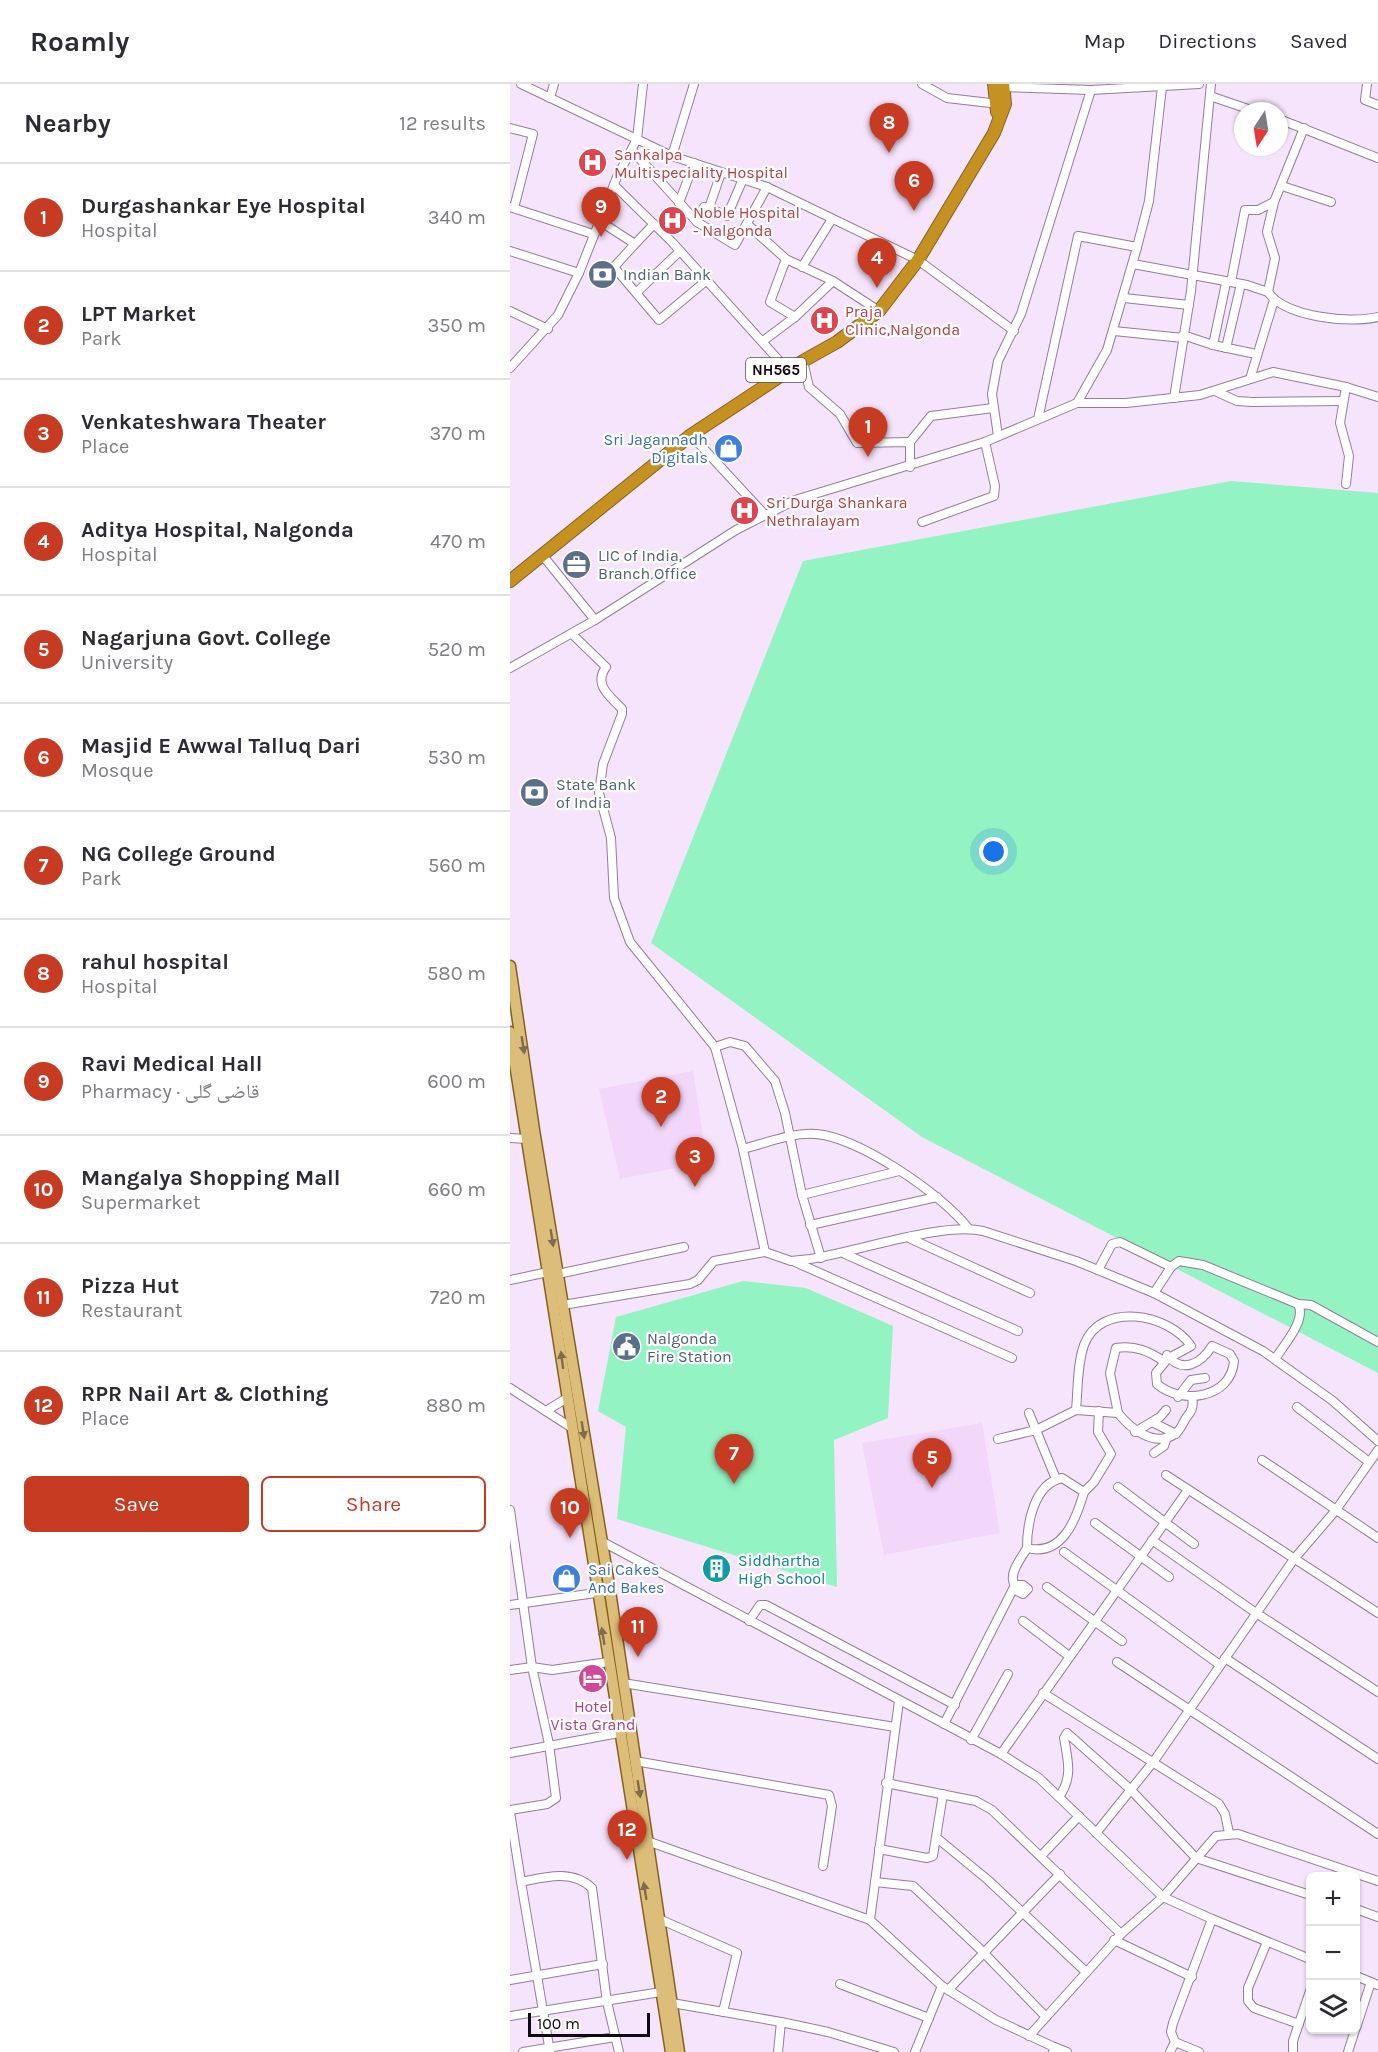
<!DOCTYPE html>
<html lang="en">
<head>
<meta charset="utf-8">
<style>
  :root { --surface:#fff; --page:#f2f2f3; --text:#2b2b33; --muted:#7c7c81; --line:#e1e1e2; --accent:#c73b23 }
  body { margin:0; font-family:Karla,"Noto Naskh Arabic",sans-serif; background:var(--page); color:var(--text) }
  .controls { position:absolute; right:18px; bottom:18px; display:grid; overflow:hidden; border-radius:9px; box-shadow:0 2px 4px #0004 }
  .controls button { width:54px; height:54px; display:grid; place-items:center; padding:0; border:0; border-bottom:2px solid var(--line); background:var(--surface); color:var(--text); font:30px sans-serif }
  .compass { position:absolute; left:724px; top:18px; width:54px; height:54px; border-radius:50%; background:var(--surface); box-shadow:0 2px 4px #0004; rotate:192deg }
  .scale { position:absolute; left:18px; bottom:15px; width:122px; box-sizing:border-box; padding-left:6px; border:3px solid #0f0812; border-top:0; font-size:16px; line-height:21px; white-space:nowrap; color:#0f0812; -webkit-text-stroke:4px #fff; paint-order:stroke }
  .you { position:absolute; left:484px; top:768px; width:21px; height:21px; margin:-15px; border:4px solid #fff; border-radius:50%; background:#1a73e8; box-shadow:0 0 0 9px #1a73e833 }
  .badge { display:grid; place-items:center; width:39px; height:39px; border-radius:50%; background:var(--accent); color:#fff; font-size:20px; font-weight:700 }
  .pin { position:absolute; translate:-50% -50px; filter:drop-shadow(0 2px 3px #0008) }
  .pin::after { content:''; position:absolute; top:32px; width:21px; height:18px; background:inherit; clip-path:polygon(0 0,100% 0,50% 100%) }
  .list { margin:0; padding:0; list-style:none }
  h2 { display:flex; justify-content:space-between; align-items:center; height:78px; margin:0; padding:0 24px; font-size:26px }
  h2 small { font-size:20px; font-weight:400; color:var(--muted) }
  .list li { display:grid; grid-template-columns:39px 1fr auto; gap:18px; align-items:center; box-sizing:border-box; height:108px; padding:0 24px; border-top:2px solid var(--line) }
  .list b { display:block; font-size:22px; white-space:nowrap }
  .list p { margin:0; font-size:20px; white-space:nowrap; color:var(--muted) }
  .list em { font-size:20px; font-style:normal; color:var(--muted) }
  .actions { display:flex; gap:12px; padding:18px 24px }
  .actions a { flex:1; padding:14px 0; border:2px solid var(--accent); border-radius:9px; text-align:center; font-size:21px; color:var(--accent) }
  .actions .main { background:var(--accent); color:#fff }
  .icon { flex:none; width:33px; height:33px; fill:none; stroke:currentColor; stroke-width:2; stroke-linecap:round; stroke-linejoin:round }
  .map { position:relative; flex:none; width:868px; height:1968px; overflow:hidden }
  header { display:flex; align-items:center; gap:36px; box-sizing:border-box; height:84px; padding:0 30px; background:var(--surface); border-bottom:2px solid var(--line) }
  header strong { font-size:28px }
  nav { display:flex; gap:33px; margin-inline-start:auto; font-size:21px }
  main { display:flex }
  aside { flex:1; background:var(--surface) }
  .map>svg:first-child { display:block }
</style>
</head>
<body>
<header>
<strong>Roamly</strong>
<nav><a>Map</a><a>Directions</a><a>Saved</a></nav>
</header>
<main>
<aside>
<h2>Nearby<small>12 results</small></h2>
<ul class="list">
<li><span class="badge">1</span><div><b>Durgashankar Eye Hospital</b><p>Hospital</p></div><em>340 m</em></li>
<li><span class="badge">2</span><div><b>LPT Market</b><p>Park</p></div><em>350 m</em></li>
<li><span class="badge">3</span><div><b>Venkateshwara Theater</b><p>Place</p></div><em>370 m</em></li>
<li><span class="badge">4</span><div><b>Aditya Hospital, Nalgonda</b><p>Hospital</p></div><em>470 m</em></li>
<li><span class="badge">5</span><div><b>Nagarjuna Govt. College</b><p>University</p></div><em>520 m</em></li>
<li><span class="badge">6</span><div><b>Masjid E Awwal Talluq Dari</b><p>Mosque</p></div><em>530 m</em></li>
<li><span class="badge">7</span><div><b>NG College Ground</b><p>Park</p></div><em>560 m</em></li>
<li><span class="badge">8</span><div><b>rahul hospital</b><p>Hospital</p></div><em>580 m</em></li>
<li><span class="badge">9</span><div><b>Ravi Medical Hall</b><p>Pharmacy · قاضی گلی</p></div><em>600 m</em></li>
<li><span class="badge">10</span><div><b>Mangalya Shopping Mall</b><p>Supermarket</p></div><em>660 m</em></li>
<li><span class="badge">11</span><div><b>Pizza Hut</b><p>Restaurant</p></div><em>720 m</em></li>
<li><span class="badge">12</span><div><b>RPR Nail Art &amp; Clothing</b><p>Place</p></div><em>880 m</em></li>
</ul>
<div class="actions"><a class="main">Save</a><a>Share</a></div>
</aside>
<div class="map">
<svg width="868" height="1968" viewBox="0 0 868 1968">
  <rect width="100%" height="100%" fill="#f6e4fc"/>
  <!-- built -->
  <g fill="#f2d7fb">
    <polygon points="183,987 197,1078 110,1095 89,1005"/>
    <polygon points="472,1339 490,1449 374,1471 352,1359"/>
  </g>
  <!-- green -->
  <g fill="#94f3c3">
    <polygon points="721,397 868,409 868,1289 412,1053 141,859 293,477"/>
    <polygon points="233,1197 296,1204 383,1242 378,1334 324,1356 327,1503 107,1435 116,1343 88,1327 106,1233"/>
  </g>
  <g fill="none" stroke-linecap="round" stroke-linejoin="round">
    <defs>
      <g id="minor">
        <polyline points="11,0 162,72 257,103 408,176 504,247"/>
        <polyline points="412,0 437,14 489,20"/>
        <polyline points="857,0 855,16 868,21"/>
        <polyline points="489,3 581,6 689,0"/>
        <polyline points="700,12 744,27"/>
        <polyline points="40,14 44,0"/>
        <polyline points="769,35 868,74"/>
        <polyline points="0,44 23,50 4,124"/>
        <path d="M794,44L764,118L757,148L765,174L758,208C775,233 840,240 868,233"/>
        <polyline points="122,66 187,138 225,161 257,103"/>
        <polyline points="162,72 184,0"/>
        <polyline points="104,101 162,158 273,281"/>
        <polyline points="772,102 821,118"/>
        <polyline points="169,119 184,79"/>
        <polyline points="0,123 83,150"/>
        <polyline points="199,124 217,132 233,95"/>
        <polyline points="88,136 125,160 104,183 149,236 197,196"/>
        <polyline points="187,138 194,123 199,124 211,89"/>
        <polyline points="237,140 276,175 323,197 285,233 260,218 276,175"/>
        <polyline points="125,160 144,140"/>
        <polyline points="0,167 69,189"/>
        <polyline points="623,180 737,201 758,208"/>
        <polyline points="292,183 322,135"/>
        <polyline points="323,197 363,223"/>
        <polyline points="721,198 735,126 748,126 764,118"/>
        <polyline points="127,208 170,167"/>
        <polyline points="614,214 679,221"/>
        <polyline points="0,227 38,245"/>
        <polyline points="604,247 673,254"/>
        <polyline points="673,251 703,261 746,270"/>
        <polyline points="253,257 285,233"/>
        <polyline points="703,261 716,199"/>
        <polyline points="716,264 731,200"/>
        <polyline points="293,277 299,303 330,330 347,359 400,358 400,383"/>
        <polyline points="0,284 48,231 69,189 107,93 127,55 133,0"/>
        <polyline points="740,295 764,216"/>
        <polyline points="836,303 830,339 839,372 836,400"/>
        <polyline points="705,307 727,317 742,318 832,317"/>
        <polyline points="664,314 681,207 701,0"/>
        <polyline points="567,319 616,319 690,311 763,288 836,303 868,313"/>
        <polyline points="528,335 568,152 627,163"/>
        <polyline points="181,351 255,431"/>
        <polyline points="488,352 482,310 488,277 511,230 581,6"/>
        <polyline points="400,358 421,332 483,324"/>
        <polyline points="412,438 484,412 485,402 475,358"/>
        <polyline points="33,472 85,536"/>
        <path d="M62,550L96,583C83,601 100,612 112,625V630L93,680L89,709L101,754L104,814L120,858L205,963L233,1065L255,1168L281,1177L300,1175C347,1168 431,1138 473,1147L566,1177L644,1209L753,1267L823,1317L868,1357"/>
        <polyline points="0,584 85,536 226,446 285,416 475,358 567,319 597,266 626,167 639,117 652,3"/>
        <polyline points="205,963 220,958 235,962 265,997 275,1029 292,1111 311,1174"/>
        <polyline points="0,1054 17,1055"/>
        <path d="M233,1065C256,1059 282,1048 306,1050C348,1053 432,1110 458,1144"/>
        <polyline points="292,1111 389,1087"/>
        <polyline points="300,1141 427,1113"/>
        <polyline points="401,1155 520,1209"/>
        <polyline points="335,1170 508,1247"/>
        <polyline points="285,1178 502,1274"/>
        <path d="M661,1183L669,1177L693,1181L788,1220C797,1236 773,1262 765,1275"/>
        <polyline points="588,1186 602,1160 610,1158 661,1183 644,1209"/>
        <polyline points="48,1190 174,1163"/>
        <polyline points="0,1196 38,1188"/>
        <polyline points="788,1220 801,1221 868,1258"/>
        <polyline points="53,1221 180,1200 188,1196 204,1177 255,1168"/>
        <polyline points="0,1304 62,1344"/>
        <polyline points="668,1313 681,1296 695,1294"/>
        <polyline points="787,1323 859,1378"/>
        <path d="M566,1326L608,1329L600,1289L606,1264C625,1261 639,1267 655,1278L646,1289L647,1300C671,1321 721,1315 724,1277L720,1270L702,1262C691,1280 672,1290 657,1271L655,1278"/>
        <polyline points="36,1327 57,1314"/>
        <polyline points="519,1329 546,1395"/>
        <path d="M608,1329C620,1344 644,1364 665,1350C670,1347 673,1339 676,1334C682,1327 684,1322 682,1313"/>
        <polyline points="642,1338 666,1350"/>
        <polyline points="625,1348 650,1333 656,1326"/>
        <path d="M488,1355L526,1346L566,1326C568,1305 567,1281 574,1261C590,1217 659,1229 681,1262L659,1274"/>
        <polyline points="644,1369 654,1362 657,1353"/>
        <polyline points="752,1376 868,1454"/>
        <polyline points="656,1391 868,1529"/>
        <path d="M552,1394L574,1408C566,1436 552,1473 517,1464C517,1439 524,1400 552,1394Z"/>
        <polyline points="608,1403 684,1460"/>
        <polyline points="678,1406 491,1670 529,1694 653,1813 702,1835 800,1875"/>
        <polyline points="574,1408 584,1398 601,1370 588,1348 589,1327"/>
        <polyline points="0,1426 22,1583 39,1660 46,1714 37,1720 0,1726"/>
        <polyline points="585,1439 659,1493"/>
        <polyline points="642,1456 746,1529 868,1608"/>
        <polyline points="91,1457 491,1670"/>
        <polyline points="554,1468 710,1581"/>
        <polyline points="537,1503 612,1557"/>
        <polyline points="0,1521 100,1507"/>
        <polyline points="239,1537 250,1521 256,1521 445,1621"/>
        <polyline points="513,1537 559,1572"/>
        <polyline points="715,1574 868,1675"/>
        <polyline points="607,1578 868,1750"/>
        <polyline points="0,1586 22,1583 42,1586 98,1578"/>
        <polyline points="113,1599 385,1643"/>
        <polyline points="533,1609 709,1720 715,1730 719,1749"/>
        <path d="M434,1640L502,1507L505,1501H513L518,1505L513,1510L505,1506C505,1503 504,1500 503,1496C501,1486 512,1473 517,1464"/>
        <polyline points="461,1656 498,1590"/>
        <polyline points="0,1669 109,1649"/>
        <polyline points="125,1677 319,1711 322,1722 313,1782"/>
        <polyline points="376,1699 466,1717 482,1726 611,1850 519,1952"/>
        <path d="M549,1713C563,1693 558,1677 554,1654L557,1649L620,1705L686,1774L800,1811"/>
        <path d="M0,1728L11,1798C35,1793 62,1785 82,1804L97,1918L109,1968"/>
        <polyline points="586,1749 644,1677 784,1475 826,1426 868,1366"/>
        <polyline points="427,1754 478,1796 576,1888"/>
        <polyline points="137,1757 360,1836 432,1902 486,1936 544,1963"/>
        <polyline points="369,1765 417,1774 423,1772 433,1710"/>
        <polyline points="531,1772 569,1732"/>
        <polyline points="11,1798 40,1968"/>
        <polyline points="365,1798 403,1802 470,1865 536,1933"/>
        <polyline points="846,1825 868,1833"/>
        <polyline points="149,1835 227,1869 213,1928"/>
        <polyline points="360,1836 389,1617"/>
        <polyline points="611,1850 653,1813 706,1752 728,1750 868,1797"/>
        <polyline points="604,1856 682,1893"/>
        <polyline points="757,1858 738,1904 738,1917 744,1924 789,1940"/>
        <polyline points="846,1892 868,1901"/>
        <polyline points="0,1896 93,1880"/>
        <polyline points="330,1900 419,1934"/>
        <polyline points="438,1906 550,1790"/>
        <polyline points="162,1919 271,1938"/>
        <polyline points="0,1932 151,1908"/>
        <polyline points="846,1944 861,1898"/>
        <polyline points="665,1958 661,1948 663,1939 702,1835"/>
        <polyline points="13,1968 105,1953"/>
        <polyline points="268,1968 271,1938 318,1948 384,1968"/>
        <polyline points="405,1968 432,1902"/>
        <polyline points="543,1968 544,1963 557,1968"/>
        <polyline points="660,1968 665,1958 689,1968"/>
        <polyline points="783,1968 783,1957 800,1907"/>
        <polyline points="838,1968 845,1946"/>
      </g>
      <g id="major">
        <polyline points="0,882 24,1046 100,1507 169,1968"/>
        <polyline points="0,948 161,1968"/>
      </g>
      <g id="highway">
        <polyline points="484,0 487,28"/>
        <polyline points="0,497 181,351 293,277 327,258 369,227 408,176 484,49 495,20 493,0"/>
      </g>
    </defs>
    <!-- minor casing -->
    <use href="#minor" stroke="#927d98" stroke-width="10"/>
    <!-- major casing -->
    <use href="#major" stroke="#85621c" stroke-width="13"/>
    <!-- highway casing -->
    <use href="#highway" stroke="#85621c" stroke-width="14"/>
    <!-- minor -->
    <use href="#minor" stroke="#fff" stroke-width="8"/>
    <!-- major -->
    <use href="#major" stroke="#dcbe7a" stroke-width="10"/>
    <!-- highway -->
    <use href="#highway" stroke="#c59221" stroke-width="12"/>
  </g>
  <!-- one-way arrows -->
  <defs><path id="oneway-solid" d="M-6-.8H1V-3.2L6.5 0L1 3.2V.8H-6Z" transform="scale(1.5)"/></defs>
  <g fill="#806c4b">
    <use href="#oneway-solid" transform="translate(13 961) rotate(81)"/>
    <use href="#oneway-solid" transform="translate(42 1154) rotate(81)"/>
    <use href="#oneway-solid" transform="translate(52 1276) rotate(-98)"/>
    <use href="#oneway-solid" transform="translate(73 1346) rotate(81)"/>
    <use href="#oneway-solid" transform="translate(93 1552) rotate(-99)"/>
    <use href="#oneway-solid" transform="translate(129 1705) rotate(81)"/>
    <use href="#oneway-solid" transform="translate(135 1807) rotate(-99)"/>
  </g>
  <!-- icons -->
  <defs>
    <symbol id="hospital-disc" viewBox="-11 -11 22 22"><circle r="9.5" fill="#e0444e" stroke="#fff"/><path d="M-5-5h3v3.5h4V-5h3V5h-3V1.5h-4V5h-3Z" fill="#fff"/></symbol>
    <symbol id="bank-disc" viewBox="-11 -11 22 22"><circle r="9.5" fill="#5c6f8a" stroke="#fff"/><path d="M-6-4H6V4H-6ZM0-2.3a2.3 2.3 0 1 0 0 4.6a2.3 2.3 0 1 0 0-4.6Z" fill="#fff"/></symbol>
    <symbol id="shop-disc" viewBox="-11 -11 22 22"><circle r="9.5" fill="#3f7fe0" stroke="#fff"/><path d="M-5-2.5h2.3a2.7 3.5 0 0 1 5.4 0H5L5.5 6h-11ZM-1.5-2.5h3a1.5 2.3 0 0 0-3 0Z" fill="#fff"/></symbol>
    <symbol id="office-disc" viewBox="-11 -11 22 22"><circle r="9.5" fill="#5c6f8a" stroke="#fff"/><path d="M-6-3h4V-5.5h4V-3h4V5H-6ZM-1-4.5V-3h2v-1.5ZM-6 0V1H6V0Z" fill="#fff"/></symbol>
    <symbol id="civic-disc" viewBox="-11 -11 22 22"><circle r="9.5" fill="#5c6f8a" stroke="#fff"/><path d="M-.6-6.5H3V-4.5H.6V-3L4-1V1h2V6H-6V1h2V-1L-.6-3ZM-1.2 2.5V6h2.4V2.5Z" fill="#fff"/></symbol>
    <symbol id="building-disc" viewBox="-11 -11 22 22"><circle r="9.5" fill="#0f9aa8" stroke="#fff"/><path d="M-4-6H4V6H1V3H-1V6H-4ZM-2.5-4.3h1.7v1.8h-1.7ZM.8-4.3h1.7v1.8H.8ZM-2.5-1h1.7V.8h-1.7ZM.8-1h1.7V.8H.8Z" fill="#fff"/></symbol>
    <symbol id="hotel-disc" viewBox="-11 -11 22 22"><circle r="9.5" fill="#d1479c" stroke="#fff"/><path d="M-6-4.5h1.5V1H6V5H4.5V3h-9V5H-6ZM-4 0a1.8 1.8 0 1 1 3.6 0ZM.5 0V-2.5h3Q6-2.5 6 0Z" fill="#fff"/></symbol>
  </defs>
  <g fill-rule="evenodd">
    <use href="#hospital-disc" x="66" y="62" width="33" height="33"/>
    <use href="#hospital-disc" x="146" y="120" width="33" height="33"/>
    <use href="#bank-disc" x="76" y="174" width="33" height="33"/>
    <use href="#hospital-disc" x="298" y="220" width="33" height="33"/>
    <use href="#shop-disc" x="202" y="348" width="33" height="33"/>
    <use href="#hospital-disc" x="218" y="410" width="33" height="33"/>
    <use href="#office-disc" x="50" y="464" width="33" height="33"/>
    <use href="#bank-disc" x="8" y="692" width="33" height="33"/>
    <use href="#civic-disc" x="100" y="1246" width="33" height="33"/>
    <use href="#building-disc" x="190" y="1468" width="33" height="33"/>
    <use href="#shop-disc" x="40" y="1478" width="33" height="33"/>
    <use href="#hotel-disc" x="66" y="1578" width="33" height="33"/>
  </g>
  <g text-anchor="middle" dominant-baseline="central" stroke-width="4.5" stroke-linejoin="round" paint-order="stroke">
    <!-- shield labels -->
    <rect fill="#fff" stroke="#575259" stroke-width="1.5" x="236" y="274" width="60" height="24" rx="4.5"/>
    <g font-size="15" font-weight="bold" fill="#0f0812">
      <text x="266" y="286">NH565</text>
    </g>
    <!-- health labels -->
    <g font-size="16" fill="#be3a42" stroke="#fff" text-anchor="start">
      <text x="104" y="70">Sankalpa<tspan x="104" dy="18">Multispeciality Hospital</tspan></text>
      <text x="183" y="128">Noble Hospital<tspan x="183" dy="18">- Nalgonda</tspan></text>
      <text x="335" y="227">Praja<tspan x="335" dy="18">Clinic,Nalgonda</tspan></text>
      <text x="256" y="418">Sri Durga Shankara<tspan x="256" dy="18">Nethralayam</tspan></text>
    </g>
    <!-- service labels -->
    <g font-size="16" fill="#4e5e75" stroke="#fff" text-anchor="start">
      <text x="113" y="190">Indian Bank</text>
      <text x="88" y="471">LIC of India,<tspan x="88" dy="18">Branch Office</tspan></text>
      <text x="46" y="700">State Bank<tspan x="46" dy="18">of India</tspan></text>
      <text x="137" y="1254">Nalgonda<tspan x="137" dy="18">Fire Station</tspan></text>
    </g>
    <!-- shop labels -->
    <g font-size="16" fill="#366cbe" stroke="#fff" text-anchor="end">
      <text x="198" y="355">Sri Jagannadh<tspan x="198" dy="18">Digitals</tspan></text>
      <text x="78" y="1485" text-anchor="start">Sai Cakes<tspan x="78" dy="18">And Bakes</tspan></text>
    </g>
    <!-- culture labels -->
    <g font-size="16" fill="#0d838f" stroke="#fff" text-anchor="start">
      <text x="228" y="1476">Siddhartha<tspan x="228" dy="18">High School</tspan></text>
    </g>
    <!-- hotel labels -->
    <g font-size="16" fill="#b23c85" stroke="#fff">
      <text x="83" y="1622">Hotel<tspan x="83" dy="18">Vista Grand</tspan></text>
    </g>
  </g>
</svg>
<div class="controls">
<button>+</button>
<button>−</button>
<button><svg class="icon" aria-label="layers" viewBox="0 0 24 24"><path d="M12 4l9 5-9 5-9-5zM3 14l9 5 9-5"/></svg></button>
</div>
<svg class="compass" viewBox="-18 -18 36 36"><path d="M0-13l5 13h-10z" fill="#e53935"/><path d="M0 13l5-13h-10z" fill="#7c7c81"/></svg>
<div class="scale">100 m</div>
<div class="you"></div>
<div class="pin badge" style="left:358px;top:373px">1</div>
<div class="pin badge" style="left:151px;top:1043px">2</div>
<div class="pin badge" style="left:185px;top:1103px">3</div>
<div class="pin badge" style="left:367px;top:204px">4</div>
<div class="pin badge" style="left:422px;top:1404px">5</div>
<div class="pin badge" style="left:404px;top:127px">6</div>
<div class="pin badge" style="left:224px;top:1400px">7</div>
<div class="pin badge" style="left:379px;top:69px">8</div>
<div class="pin badge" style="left:91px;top:153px">9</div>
<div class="pin badge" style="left:60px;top:1454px">10</div>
<div class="pin badge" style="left:128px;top:1573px">11</div>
<div class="pin badge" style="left:117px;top:1776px">12</div>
</div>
</main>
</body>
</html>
